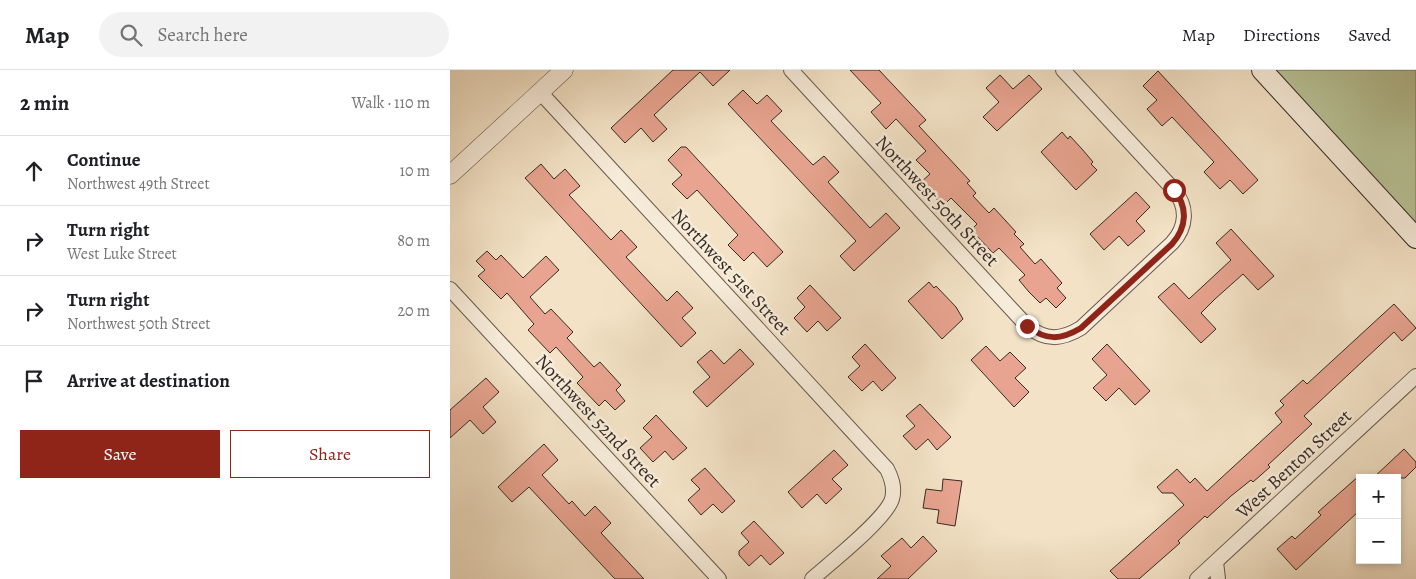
<!DOCTYPE html>
<html lang="en">
<head>
<meta charset="utf-8">
<style>
  :root { --surface:#fff; --page:#f2f2f2; --text:#202124; --muted:#757577; --line:#e0e0e0; --accent:#8f2418 }
  body { margin:0; font-family:Alegreya,serif; background:var(--page); color:var(--text) }
  .controls { position:absolute; right:15px; bottom:15px; display:grid; overflow:hidden; border-radius:0px; box-shadow:0 2px 8px #0003 }
  .controls button { width:45px; height:45px; display:grid; place-items:center; padding:0; border:0; border-bottom:1px solid var(--line); background:var(--surface); color:var(--text); font:25px sans-serif }
  .stop { position:absolute; width:15px; height:15px; margin:-11px; border:4px solid #8f2418; border-radius:50%; background:#fff }
  .stop.end { background:#8f2418; border-color:#fff; box-shadow:0 1px 5px #0008 }
  .list { margin:0; padding:0; list-style:none }
  h2 { display:flex; justify-content:space-between; align-items:center; height:65px; margin:0; padding:0 20px; font-size:21px }
  h2 small { font-size:16px; font-weight:400; color:var(--muted) }
  .list li { display:grid; grid-template-columns:32px 1fr auto; gap:15px; align-items:center; box-sizing:border-box; height:70px; padding:0 20px; border-top:1px solid var(--line) }
  .list b { display:block; font-size:19px; white-space:nowrap }
  .list p { margin:0; font-size:16px; white-space:nowrap; color:var(--muted) }
  .list em { font-size:16px; font-style:normal; color:var(--muted) }
  .actions { display:flex; gap:10px; padding:15px 20px }
  .actions a { flex:1; padding:11px 0; border:1px solid var(--accent); border-radius:0px; text-align:center; font-size:18px; color:var(--accent) }
  .actions .main { background:var(--accent); color:#fff }
  .icon { flex:none; width:28px; height:28px; fill:none; stroke:currentColor; stroke-width:2; stroke-linecap:round; stroke-linejoin:round }
  .map { position:relative; flex:none; width:966px; height:509px; overflow:hidden }
  header { display:flex; align-items:center; gap:30px; box-sizing:border-box; height:70px; padding:0 25px; background:var(--surface); border-bottom:1px solid var(--line) }
  header strong { font-size:24px }
  nav { display:flex; gap:28px; margin-inline-start:auto; font-size:18px }
  .search { width:350px; height:45px; background:var(--page); display:flex; align-items:center; gap:12px; box-sizing:border-box; padding:0 18px; border-radius:28px; color:var(--muted); font-size:19px }
  main { display:flex }
  aside { flex:1; background:var(--surface) }
  .map>svg:first-child { display:block }
</style>
</head>
<body>
<header>
<strong>Map</strong>
<div class="search"><svg class="icon" aria-label="search" viewBox="0 0 24 24"><circle cx="10" cy="10" r="6"/><path d="M15 15l6 6"/></svg>Search here</div>
<nav><a>Map</a><a>Directions</a><a>Saved</a></nav>
</header>
<main>
<aside>
<h2>2 min<small>Walk · 110 m</small></h2>
<ul class="list">
<li><svg class="icon" aria-label="ahead" viewBox="0 0 24 24"><path d="M12 20V5M6 11l6-6 6 6"/></svg><div><b>Continue</b><p>Northwest 49th Street</p></div><em>10 m</em></li>
<li><svg class="icon" aria-label="right" viewBox="0 0 24 24"><path d="M7 20v-9h11M14 6l5 5-5 5"/></svg><div><b>Turn right</b><p>West Luke Street</p></div><em>80 m</em></li>
<li><svg class="icon" aria-label="right" viewBox="0 0 24 24"><path d="M7 20v-9h11M14 6l5 5-5 5"/></svg><div><b>Turn right</b><p>Northwest 50th Street</p></div><em>20 m</em></li>
<li><svg class="icon" aria-label="arrive" viewBox="0 0 24 24"><path d="M6 21V4h12l-3 4 3 4H6"/></svg><div><b>Arrive at destination</b></div></li>
</ul>
<div class="actions"><a class="main">Save</a><a>Share</a></div>
</aside>
<div class="map">
<svg width="966" height="509" viewBox="0 0 966 509">
  <rect width="100%" height="100%" fill="#f3e2c6"/>
  <filter id="stains"><feTurbulence type="fractalNoise" baseFrequency=".004" numOctaves="4"/><feColorMatrix values="0 0 0 0 .2 0 0 0 0 .09 0 0 0 0 .02 0 0 0 .5 -.17"/></filter>
  <radialGradient id="worn" r=".72"><stop offset=".6" stop-color="#630" stop-opacity="0"/><stop offset="1" stop-color="#630" stop-opacity=".3"/></radialGradient>
  <!-- green -->
  <polygon fill="#b8c498" stroke="#76785e" points="825,0 966,0 966,153"/>
  <!-- building -->
  <g fill="#e8a490" stroke="#352b24">
    <polygon points="223,0 280,0 263,16 250,2 220,30 204,45 217,59 203,72 191,58 175,73 161,58"/>
    <polygon points="400,0 429,0 476,50 469,56 520,111 517,113 526,123 523,126 539,143 544,138 566,162 564,164 574,174 570,177 585,194 591,189 612,213 607,218 616,228 606,238 596,228 590,233 579,222 569,210 575,205 549,178 543,183 521,160 527,154 501,128 493,136 471,112 480,104 466,90 476,81 446,49 436,59 421,42 431,33"/>
    <polygon points="708,1 808,110 793,124 780,110 770,119 754,102 764,92 722,47 712,56 697,39 707,30 693,16"/>
    <polygon points="550,5 563,19 579,5 592,19 547,61 533,47 549,32 536,18"/>
    <polygon points="293,20 307,34 317,25 332,41 321,51 363,95 374,86 389,102 378,112 420,158 436,143 450,158 404,201 390,186 406,171 278,34"/>
    <polygon points="612,62 618,69 620,66 632,79 643,92 641,94 647,100 626,120 591,82"/>
    <polygon points="231,77 236,77 333,182 317,197 303,182 294,191 278,175 288,165 247,120 237,129 222,114 232,105 218,90"/>
    <polygon points="91,94 104,109 115,99 130,116 119,125 161,170 171,160 187,177 176,187 217,231 227,221 243,238 232,248 246,263 231,277 75,108"/>
    <polygon points="686,122 700,137 686,151 695,161 678,176 669,166 654,180 640,164"/>
    <polygon points="781,159 824,206 808,220 793,204 765,229 751,243 766,259 751,273 708,227 724,213 739,229 781,190 766,173"/>
    <polygon points="37,181 46,190 51,185 73,208 96,186 109,200 80,227 95,244 101,239 123,262 117,268 144,297 150,292 171,315 166,320 175,331 165,340 155,330 149,336 127,313 133,307 106,277 100,283 78,260 84,254 57,223 51,229 28,206 35,200 26,191"/>
    <polygon points="479,212 484,218 486,216 506,237 513,249 492,269 458,231"/>
    <polygon points="360,215 391,248 377,261 368,251 357,262 344,248 355,237 347,228"/>
    <polygon points="944,234 966,258 952,271 944,262 854,346 862,354 818,395 820,397 803,412 801,410 781,426 757,448 755,446 728,471 730,473 689,509 668,509 660,501 734,435 723,423 712,423 707,417 727,399 740,413 745,408 757,421 832,352 825,343 834,335 830,331 853,310 857,314"/>
    <polygon points="415,274 446,308 432,321 423,311 412,321 398,307 410,296 402,287"/>
    <polygon points="657,274 700,321 685,335 669,318 656,331 643,318 657,305 642,289"/>
    <polygon points="536,276 550,291 560,282 576,298 565,308 579,322 564,337 521,290"/>
    <polygon points="290,279 304,294 257,337 243,322 260,307 247,292 261,280 274,294"/>
    <polygon points="36,308 49,322 33,337 46,352 33,364 20,350 0,368 0,340"/>
    <polygon points="470,334 501,367 487,380 478,369 466,380 453,366 465,356 456,346"/>
    <polygon points="206,345 237,378 223,390 215,381 203,392 190,378 202,367 193,358"/>
    <polygon points="94,374 108,390 92,405 119,434 122,431 135,446 145,436 161,453 151,463 194,509 165,509 79,417 62,432 48,417"/>
    <polygon points="954,379 966,392 966,397 955,408 923,408"/>
    <polygon points="384,380 398,395 382,409 392,419 376,434 367,424 352,438 338,422"/>
    <polygon points="255,398 285,431 272,443 263,434 251,445 238,430 250,419 241,410"/>
    <polygon points="910,405 910,440 846,500 827,479 842,466 845,469 871,445 868,442"/>
    <polygon points="493,409 512,411 505,456 487,453 489,440 473,438 476,419 492,421"/>
    <polygon points="304,451 334,483 320,495 311,485 299,496 289,485 289,481 299,472 291,463"/>
    <polygon points="473,466 487,481 458,509 427,509 441,496 431,486 452,468 461,478"/>
  </g>
  <g fill="none" stroke-linecap="round" stroke-linejoin="round">
    <defs>
      <g id="minor">
        <path d="M341,0L577,256C596,271 611,270 631,258L722,173C737,157 738,137 724,120L613,0"/>
        <path d="M90,22L437,399C442,409 445,418 442,429C436,449 380,493 362,509"/>
        <polyline points="0,219 269,509"/>
        <polyline points="766,492 768,509"/>
        <polyline points="747,509 966,306"/>
      </g>
      <polyline id="tertiary" points="0,105 114,0"/>
      <polyline id="secondary" points="812,0 966,168"/>
    </defs>
    <!-- minor casing -->
    <use href="#minor" stroke="#64594c" stroke-width="16"/>
    <!-- tertiary casing -->
    <use href="#tertiary" stroke="#64594c" stroke-width="19"/>
    <!-- secondary casing -->
    <use href="#secondary" stroke="#352b24" stroke-width="22"/>
    <!-- minor -->
    <use href="#minor" stroke="#f7ecda" stroke-width="14"/>
    <!-- tertiary -->
    <use href="#tertiary" stroke="#f7ecda" stroke-width="18"/>
    <!-- secondary -->
    <use href="#secondary" stroke="#f7ecda" stroke-width="20"/>
  </g>
  <g fill="none" stroke-linecap="round" stroke-linejoin="round">
    <!-- route -->
    <path stroke="#8f2418" stroke-width="6" d="M577,256C596,271 611,270 631,258L722,174C737,157 738,137 724,120"/>
  </g>
  <g text-anchor="middle" dominant-baseline="central" stroke-width="5" stroke-linejoin="round" paint-order="stroke">
    <!-- street labels -->
    <g font-size="19" fill="#352b24" stroke="#f7ecda">
      <text transform="translate(487 131) rotate(47)">Northwest 50th Street</text>
      <text transform="translate(281 202) rotate(47)">Northwest 51st Street</text>
      <text transform="translate(148 351) rotate(47)">Northwest 52nd Street</text>
      <text transform="translate(844 394) rotate(-43)">West Benton Street</text>
    </g>
  </g>
  <rect width="100%" height="100%" filter="url(#stains)"/>
  <rect width="100%" height="100%" fill="url(#worn)"/>
</svg>
<div class="controls">
<button>+</button>
<button>−</button>
</div>
<div class="stop" style="left:724px;top:120px"></div>
<div class="stop end" style="left:577px;top:256px"></div>
</div>
</main>
</body>
</html>
